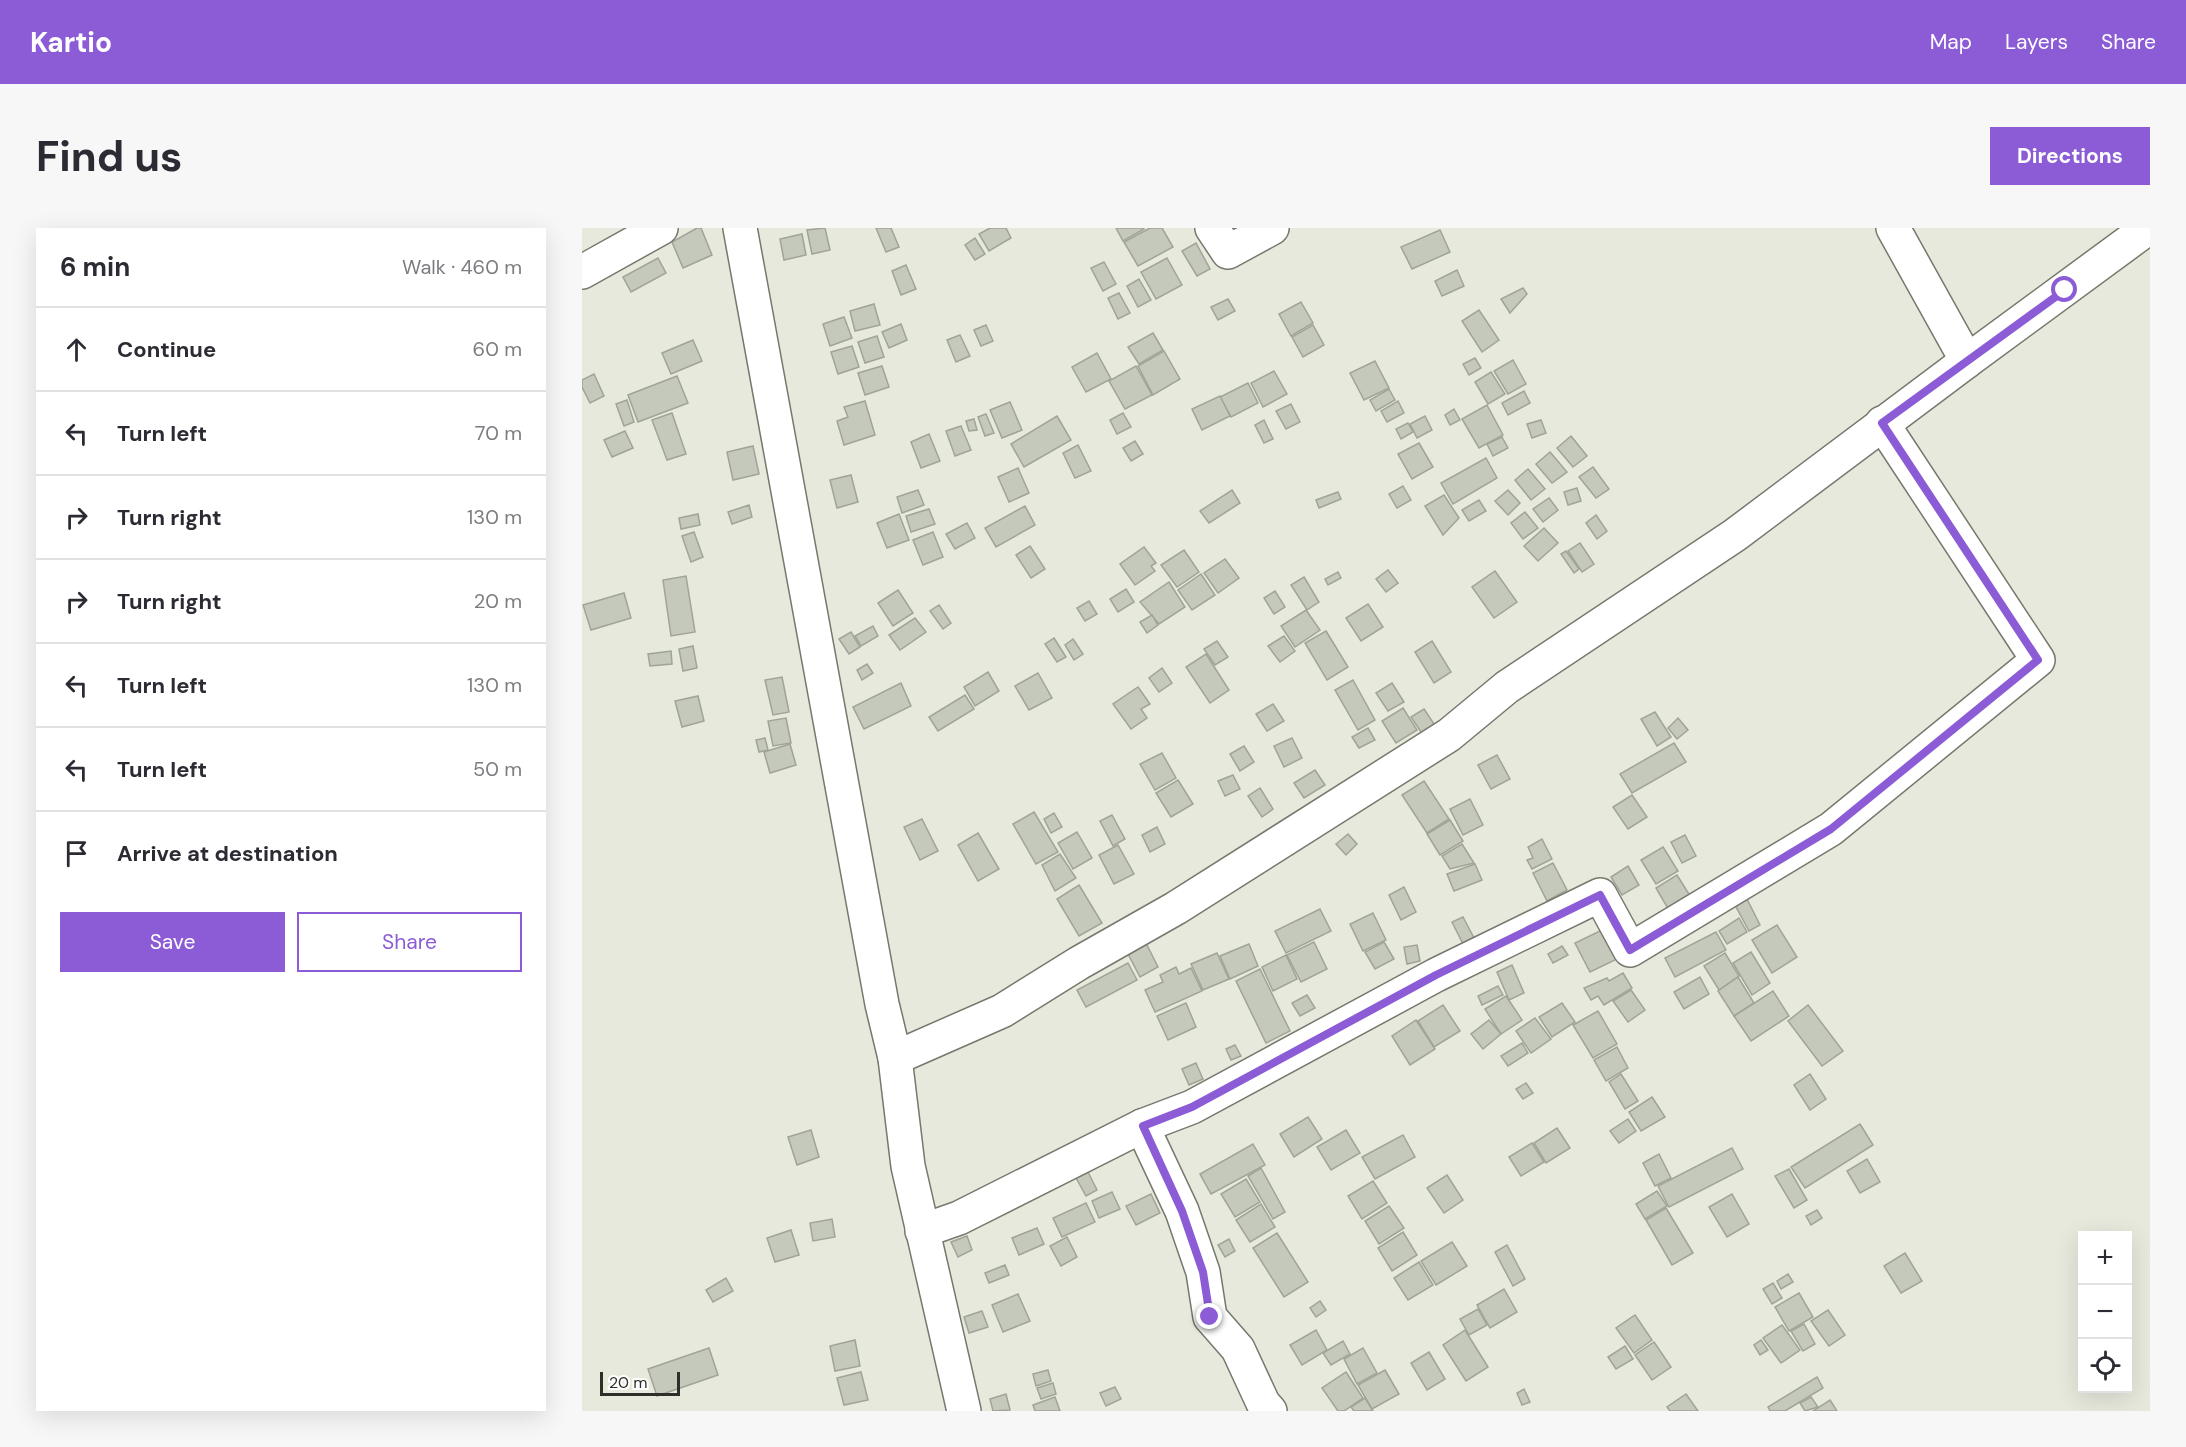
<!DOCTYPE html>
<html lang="en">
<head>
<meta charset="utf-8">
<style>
  :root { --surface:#fff; --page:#f7f7f7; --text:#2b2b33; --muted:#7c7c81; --line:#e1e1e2; --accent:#8c5cd6 }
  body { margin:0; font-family:"DM Sans",sans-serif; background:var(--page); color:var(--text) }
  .controls { position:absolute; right:18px; bottom:18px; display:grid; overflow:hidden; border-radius:0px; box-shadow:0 6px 24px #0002 }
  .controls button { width:54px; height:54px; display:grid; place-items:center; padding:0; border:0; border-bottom:2px solid var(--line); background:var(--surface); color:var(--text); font:30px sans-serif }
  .scale { position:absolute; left:18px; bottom:15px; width:80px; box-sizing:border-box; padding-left:6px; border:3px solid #2d2f2a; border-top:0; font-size:16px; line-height:21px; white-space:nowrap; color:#2d2f2a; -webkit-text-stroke:4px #fff; paint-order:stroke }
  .stop { position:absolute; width:18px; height:18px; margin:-14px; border:4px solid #8c5cd6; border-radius:50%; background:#fff }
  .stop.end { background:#8c5cd6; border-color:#fff; box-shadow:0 2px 6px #0008 }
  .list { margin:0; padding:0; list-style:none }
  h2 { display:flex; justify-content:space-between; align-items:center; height:78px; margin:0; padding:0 24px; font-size:26px }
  h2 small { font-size:20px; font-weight:400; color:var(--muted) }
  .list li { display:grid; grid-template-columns:39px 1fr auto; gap:18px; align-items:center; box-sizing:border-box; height:84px; padding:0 24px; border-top:2px solid var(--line) }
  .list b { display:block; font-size:22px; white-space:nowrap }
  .list em { font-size:20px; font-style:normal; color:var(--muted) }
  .actions { display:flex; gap:12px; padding:18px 24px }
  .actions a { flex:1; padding:14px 0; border:2px solid var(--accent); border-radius:0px; text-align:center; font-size:21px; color:var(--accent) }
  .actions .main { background:var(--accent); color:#fff }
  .icon { flex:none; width:33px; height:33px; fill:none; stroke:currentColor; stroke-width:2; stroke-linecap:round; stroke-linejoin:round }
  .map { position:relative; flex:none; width:1568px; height:1183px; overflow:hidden; border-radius:0px }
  header { display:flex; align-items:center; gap:36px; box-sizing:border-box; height:84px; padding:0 30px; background:var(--accent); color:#fff }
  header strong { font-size:28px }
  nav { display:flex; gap:33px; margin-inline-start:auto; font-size:21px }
  .intro { display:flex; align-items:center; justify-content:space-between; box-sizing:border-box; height:144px; padding:0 36px }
  h1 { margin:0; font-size:42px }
  .button { padding:15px 27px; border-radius:0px; background:var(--accent); color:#fff; font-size:21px; font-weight:700 }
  main { display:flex; gap:36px; padding:0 36px }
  aside { flex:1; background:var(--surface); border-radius:0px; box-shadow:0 6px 24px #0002 }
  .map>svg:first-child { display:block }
</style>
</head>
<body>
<header>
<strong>Kartio</strong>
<nav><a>Map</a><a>Layers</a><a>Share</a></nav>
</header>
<div class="intro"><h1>Find us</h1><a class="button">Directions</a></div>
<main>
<aside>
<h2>6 min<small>Walk · 460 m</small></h2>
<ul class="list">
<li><svg class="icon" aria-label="ahead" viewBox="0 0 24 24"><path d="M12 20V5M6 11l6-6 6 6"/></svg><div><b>Continue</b></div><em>60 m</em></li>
<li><svg class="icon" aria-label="left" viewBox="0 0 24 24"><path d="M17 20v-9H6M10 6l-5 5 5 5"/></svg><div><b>Turn left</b></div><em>70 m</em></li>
<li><svg class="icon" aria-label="right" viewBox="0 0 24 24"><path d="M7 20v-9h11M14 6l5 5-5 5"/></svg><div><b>Turn right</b></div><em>130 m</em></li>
<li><svg class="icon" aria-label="right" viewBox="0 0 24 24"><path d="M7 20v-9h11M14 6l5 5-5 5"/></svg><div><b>Turn right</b></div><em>20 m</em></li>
<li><svg class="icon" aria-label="left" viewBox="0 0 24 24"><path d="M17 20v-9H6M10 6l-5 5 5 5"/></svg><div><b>Turn left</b></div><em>130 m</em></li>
<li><svg class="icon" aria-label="left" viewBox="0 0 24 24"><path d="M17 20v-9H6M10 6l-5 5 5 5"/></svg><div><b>Turn left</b></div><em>50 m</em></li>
<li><svg class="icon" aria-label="arrive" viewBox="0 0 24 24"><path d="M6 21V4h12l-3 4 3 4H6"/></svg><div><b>Arrive at destination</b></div></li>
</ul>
<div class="actions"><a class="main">Save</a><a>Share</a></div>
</aside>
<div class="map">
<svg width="1568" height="1183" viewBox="0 0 1568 1183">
  <rect width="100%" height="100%" fill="#e6e9dc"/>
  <!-- building -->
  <g fill="#c5c9bc" stroke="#a0a497" stroke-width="1.5">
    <polygon points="115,0 119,0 130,27 101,40 90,14"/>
    <polygon points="243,0 248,22 230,26 225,2"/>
    <polygon points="294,0 309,0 317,19 304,24"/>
    <polygon points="408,0 424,0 429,10 407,23 397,6"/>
    <polygon points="534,0 561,0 562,1 541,13"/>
    <polygon points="568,0 580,0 591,19 556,38 542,14"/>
    <polygon points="858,2 868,24 830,41 819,19"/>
    <polygon points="220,6 224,27 202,32 198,11"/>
    <polygon points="393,10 403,26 393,32 383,17"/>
    <polygon points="614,15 628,41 615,48 600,23"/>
    <polygon points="76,30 84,45 49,64 41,49"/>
    <polygon points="585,30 600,57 574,71 559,44"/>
    <polygon points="522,34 534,56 521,63 509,40"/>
    <polygon points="324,37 334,61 319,67 310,43"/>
    <polygon points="875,42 882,58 860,68 853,53"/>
    <polygon points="557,51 569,72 556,79 545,58"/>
    <polygon points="941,60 945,66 928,85 919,71"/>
    <polygon points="537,65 548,85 536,91 526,70"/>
    <polygon points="646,71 653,83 636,92 629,79"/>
    <polygon points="719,74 731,95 709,108 697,86"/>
    <polygon points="292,76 298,97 273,103 268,83"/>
    <polygon points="897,82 917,112 900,124 880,93"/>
    <polygon points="262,89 270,110 248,118 241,96"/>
    <polygon points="319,96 325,112 307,120 300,104"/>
    <polygon points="404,97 411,113 399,118 392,102"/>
    <polygon points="731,97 742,117 721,129 710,109"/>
    <polygon points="571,105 581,122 557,136 546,119"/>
    <polygon points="378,107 388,128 374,134 365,112"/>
    <polygon points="295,108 302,129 283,135 276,114"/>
    <polygon points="111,112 120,133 89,146 80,125"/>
    <polygon points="270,118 277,139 256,146 249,124"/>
    <polygon points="582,123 598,151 571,167 556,138"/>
    <polygon points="515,125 529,151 504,164 490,139"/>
    <polygon points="893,130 899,140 887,147 881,136"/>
    <polygon points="931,132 944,156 926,166 912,143"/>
    <polygon points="793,133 807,160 782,172 768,145"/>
    <polygon points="300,138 307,159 283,167 276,145"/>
    <polygon points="554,138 570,167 543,181 527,153"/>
    <polygon points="692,143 705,166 681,179 669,155"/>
    <polygon points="909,144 923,166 906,176 893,154"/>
    <polygon points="12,146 22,168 8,175 0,159 0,152"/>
    <polygon points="95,148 106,175 56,194 46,167"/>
    <polygon points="666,155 676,175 649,189 638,169"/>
    <polygon points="807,161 813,172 794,183 788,172"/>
    <polygon points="942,163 948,175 926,187 920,175"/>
    <polygon points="638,168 648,188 620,202 610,181"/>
    <polygon points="45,172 52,194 42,198 34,176"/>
    <polygon points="283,173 293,207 262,217 255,193 266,189 262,179"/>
    <polygon points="816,173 822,185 805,194 799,183"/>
    <polygon points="428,174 440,202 420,210 408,182"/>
    <polygon points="709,176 718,194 704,201 694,183"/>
    <polygon points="905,177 921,207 897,220 880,191"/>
    <polygon points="872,181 878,192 868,197 863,187"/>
    <polygon points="90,185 104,226 85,232 70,192"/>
    <polygon points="541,185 549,199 535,206 528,192"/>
    <polygon points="404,186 412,205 403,208 396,189"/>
    <polygon points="475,188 489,212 442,239 429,216"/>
    <polygon points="843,188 850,202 835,210 828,196"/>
    <polygon points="392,191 395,202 387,203 384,193"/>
    <polygon points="682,192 691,211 682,215 673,197"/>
    <polygon points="959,192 964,205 950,210 945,196"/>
    <polygon points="826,195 831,204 819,211 814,201"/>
    <polygon points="379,198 389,222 373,228 364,203"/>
    <polygon points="43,203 51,220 30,229 22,212"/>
    <polygon points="347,206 358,233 339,240 329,214"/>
    <polygon points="989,208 1005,228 991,239 975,220"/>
    <polygon points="920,209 926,220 911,228 905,216"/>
    <polygon points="553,213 561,226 549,233 541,220"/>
    <polygon points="837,215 851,239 830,251 816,226"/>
    <polygon points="496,217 509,243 493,250 481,225"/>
    <polygon points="171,218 177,246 151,252 145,224"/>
    <polygon points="968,224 985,244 970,255 954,236"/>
    <polygon points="904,230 915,250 871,276 859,255"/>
    <polygon points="1011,239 1027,261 1014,270 997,249"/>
    <polygon points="436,240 447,265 427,274 416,249"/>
    <polygon points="946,241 963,261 949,272 933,252"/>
    <polygon points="269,247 276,274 255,280 248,252"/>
    <polygon points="821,258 829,272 815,280 807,266"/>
    <polygon points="995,260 999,273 986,277 982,264"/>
    <polygon points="336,262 342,277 320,285 315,269"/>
    <polygon points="650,262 658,275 627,295 618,283"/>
    <polygon points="926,262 938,275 926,287 913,273"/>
    <polygon points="756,264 759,271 737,280 734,272"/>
    <polygon points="862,267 877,290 861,307 843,278"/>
    <polygon points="967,270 976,282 961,294 951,281"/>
    <polygon points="897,272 904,283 887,293 880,282"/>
    <polygon points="167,277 170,289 150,296 146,284"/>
    <polygon points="443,278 453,297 414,319 403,300"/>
    <polygon points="347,281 353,296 329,304 324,288"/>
    <polygon points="943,284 956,300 941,311 929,295"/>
    <polygon points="116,286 118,297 99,301 97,290"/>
    <polygon points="317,286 327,312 305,320 295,295"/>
    <polygon points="1014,287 1025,303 1015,311 1004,295"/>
    <polygon points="385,295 393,310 373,321 364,306"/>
    <polygon points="962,300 976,315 956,333 942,318"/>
    <polygon points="112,304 121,329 109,334 100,308"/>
    <polygon points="351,304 361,329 341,337 331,312"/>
    <polygon points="998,315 1012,336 1000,344 986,323"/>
    <polygon points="448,318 463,341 449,350 434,327"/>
    <polygon points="562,319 574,335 569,338 573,343 553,357 538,336"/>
    <polygon points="602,322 617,344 595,359 579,337"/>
    <polygon points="984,323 997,341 992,345 979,326"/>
    <polygon points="643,331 657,350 636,365 622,345"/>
    <polygon points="806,342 816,355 804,364 794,351"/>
    <polygon points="913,343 935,374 912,390 890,359"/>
    <polygon points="756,344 759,350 746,357 743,351"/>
    <polygon points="619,346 633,367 610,382 596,362"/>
    <polygon points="104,348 113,404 89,408 81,352"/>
    <polygon points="722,349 737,374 725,382 709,357"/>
    <polygon points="587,354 603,379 577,396 558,374"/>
    <polygon points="544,361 552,374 536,384 528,371"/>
    <polygon points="316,362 331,385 311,398 296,375"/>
    <polygon points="693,363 703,379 692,386 682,370"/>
    <polygon points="42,365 49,390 9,402 1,377"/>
    <polygon points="507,373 515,386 503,393 495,380"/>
    <polygon points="786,376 801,399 779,413 764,390"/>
    <polygon points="357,377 369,395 361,401 348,383"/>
    <polygon points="724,382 738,402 713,419 699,398"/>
    <polygon points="570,387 576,397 565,405 558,394"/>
    <polygon points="333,390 344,404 318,422 307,407"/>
    <polygon points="291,398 296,408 279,418 273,408"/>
    <polygon points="744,403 766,439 745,452 723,415"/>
    <polygon points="269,404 278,419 267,426 257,411"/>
    <polygon points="702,408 713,423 698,434 686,418"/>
    <polygon points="472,410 484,429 475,434 463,416"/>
    <polygon points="491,411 501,426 492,432 483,417"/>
    <polygon points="635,413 646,429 633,437 622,421"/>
    <polygon points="850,413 869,444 852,455 833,424"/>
    <polygon points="111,418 115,440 101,443 97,421"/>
    <polygon points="89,423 90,436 68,438 66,426"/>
    <polygon points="624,426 647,462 628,475 604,439"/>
    <polygon points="285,436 291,445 280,452 275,442"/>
    <polygon points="580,440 590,455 577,464 567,450"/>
    <polygon points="406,444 417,463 393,478 382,459"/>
    <polygon points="456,445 470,470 447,482 433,458"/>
    <polygon points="200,449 207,484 191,487 183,452"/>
    <polygon points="771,452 793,492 776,502 753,462"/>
    <polygon points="319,455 329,478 282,501 271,479"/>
    <polygon points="810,455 822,474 806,483 794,465"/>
    <polygon points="556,459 568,476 559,481 565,490 549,501 531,476"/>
    <polygon points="383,467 392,481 356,503 347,489"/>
    <polygon points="116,468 122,493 100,499 93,473"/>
    <polygon points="691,476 702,493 685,503 674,486"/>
    <polygon points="821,480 835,502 814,515 800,493"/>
    <polygon points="842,481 854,499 841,507 829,489"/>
    <polygon points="1073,484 1089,509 1075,518 1059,491"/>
    <polygon points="204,490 209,515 191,518 186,493"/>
    <polygon points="1096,490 1106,502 1095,511 1086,500"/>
    <polygon points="786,500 793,512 777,520 770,509"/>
    <polygon points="183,510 186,522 177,524 174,512"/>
    <polygon points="710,510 720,530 702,539 692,518"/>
    <polygon points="1092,515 1104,534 1050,565 1038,546"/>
    <polygon points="208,516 214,537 188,545 182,524"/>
    <polygon points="662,518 672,534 658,543 648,526"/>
    <polygon points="580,525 594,550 573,562 558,536"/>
    <polygon points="915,527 928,551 909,561 896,537"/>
    <polygon points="733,542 743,557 722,570 712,555"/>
    <polygon points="651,547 658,561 643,568 636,553"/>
    <polygon points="596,552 611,576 589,589 574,565"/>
    <polygon points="842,553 867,591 845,605 820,567"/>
    <polygon points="678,560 691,581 680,589 666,568"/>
    <polygon points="1050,567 1065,589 1046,601 1031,579"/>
    <polygon points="888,571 901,597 881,607 868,581"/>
    <polygon points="452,584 476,624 454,636 431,596"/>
    <polygon points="472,585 480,599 469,605 462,591"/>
    <polygon points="530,587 543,611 531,618 518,593"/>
    <polygon points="340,591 356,623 338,632 322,599"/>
    <polygon points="868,592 881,613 858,627 845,606"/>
    <polygon points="575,599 583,616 568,624 560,607"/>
    <polygon points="495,604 510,630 491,641 476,615"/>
    <polygon points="396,605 417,641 396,653 376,617"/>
    <polygon points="766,606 775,616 764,627 754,616"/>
    <polygon points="1103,607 1114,628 1100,635 1089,614"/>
    <polygon points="960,611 970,631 950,641 945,632 951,630 946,619"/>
    <polygon points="880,616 892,635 868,641 860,628"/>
    <polygon points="536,617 552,646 532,656 517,627"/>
    <polygon points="1081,619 1096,643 1074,656 1059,632"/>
    <polygon points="478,626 494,650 473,663 460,637"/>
    <polygon points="971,635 985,662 965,673 951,645"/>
    <polygon points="893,636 900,652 872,663 865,646"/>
    <polygon points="1046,638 1057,657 1040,667 1029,649"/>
    <polygon points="1095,647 1110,671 1088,684 1074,660"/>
    <polygon points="497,657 520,695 497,708 475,671"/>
    <polygon points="822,659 834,684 819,692 807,667"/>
    <polygon points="1165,671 1178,697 1167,703 1153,677"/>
    <polygon points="738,681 749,703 704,725 693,703"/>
    <polygon points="791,685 804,712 781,723 768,696"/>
    <polygon points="881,689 892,710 881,716 870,694"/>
    <polygon points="1157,690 1165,704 1145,716 1137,703"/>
    <polygon points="1195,697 1215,729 1190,745 1170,712"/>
    <polygon points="1020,702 1035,731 1008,744 993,715"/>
    <polygon points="1134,704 1144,722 1093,749 1083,730"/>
    <polygon points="732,714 745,741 719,754 705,727"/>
    <polygon points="802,714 812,731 793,741 783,724"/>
    <polygon points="564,715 576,739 558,749 545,724"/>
    <polygon points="667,716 676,738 648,751 638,728"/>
    <polygon points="835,717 838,733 825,736 822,719"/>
    <polygon points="980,718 986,727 971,735 966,726"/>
    <polygon points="1169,724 1188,755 1170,767 1151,735"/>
    <polygon points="635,725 647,751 621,762 609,736"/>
    <polygon points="1143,725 1157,748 1137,762 1122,738"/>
    <polygon points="704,727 715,751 691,763 680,739"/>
    <polygon points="546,735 555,752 504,779 495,762"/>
    <polygon points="930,737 942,765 927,772 915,744"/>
    <polygon points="594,739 597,746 609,740 620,763 573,784 563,762 581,754 578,747"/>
    <polygon points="678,741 708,803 684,815 654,753"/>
    <polygon points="1041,745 1050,760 1022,777 1016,768 1009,772 1002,760 1025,750 1027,753"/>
    <polygon points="1118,749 1127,766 1102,781 1092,764"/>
    <polygon points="1156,749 1172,775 1152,788 1136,763"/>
    <polygon points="916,758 921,767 900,777 896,768"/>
    <polygon points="1049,762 1063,782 1046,794 1031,773"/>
    <polygon points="1191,763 1207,788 1169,813 1152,788"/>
    <polygon points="725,767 733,780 718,788 710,775"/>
    <polygon points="924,768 940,792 919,806 903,781"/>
    <polygon points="604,775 614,799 586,812 575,788"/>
    <polygon points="980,775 993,794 970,809 957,789"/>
    <polygon points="861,777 878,803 852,819 836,793"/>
    <polygon points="1226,777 1261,823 1240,838 1206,793"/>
    <polygon points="1016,783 1035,816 1011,830 991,797"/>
    <polygon points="953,790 969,811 949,825 934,803"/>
    <polygon points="834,792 853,821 828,837 810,808"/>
    <polygon points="907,792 919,806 901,821 889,806"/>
    <polygon points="940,815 946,825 926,838 919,828"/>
    <polygon points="653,817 659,828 649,832 644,821"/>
    <polygon points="1035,819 1046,840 1024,853 1012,832"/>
    <polygon points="614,835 621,851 607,857 600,841"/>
    <polygon points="1039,846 1056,873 1043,881 1027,854"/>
    <polygon points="1228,846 1244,871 1228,882 1212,857"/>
    <polygon points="944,855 951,865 941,871 934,861"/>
    <polygon points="1070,869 1083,889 1059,903 1047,884"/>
    <polygon points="726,889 740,911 712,929 698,906"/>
    <polygon points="1046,891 1054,903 1037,915 1028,903"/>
    <polygon points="1278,896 1291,917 1223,960 1209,939"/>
    <polygon points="975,900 988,920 964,935 952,915"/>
    <polygon points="229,902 237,929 215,937 206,909"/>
    <polygon points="764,902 778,925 749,942 735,919"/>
    <polygon points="821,907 833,929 793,951 780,929"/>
    <polygon points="950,915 962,934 939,948 927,929"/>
    <polygon points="671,916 683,937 629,966 618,946"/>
    <polygon points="1150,920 1161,941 1087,979 1076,958"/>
    <polygon points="1077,926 1089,950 1073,958 1061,935"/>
    <polygon points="1285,931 1298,954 1278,965 1265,943"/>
    <polygon points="679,940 703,984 691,991 666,948"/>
    <polygon points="1207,941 1225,972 1212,980 1193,948"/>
    <polygon points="505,942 515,962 504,968 493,948"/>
    <polygon points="865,947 881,972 862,985 845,960"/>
    <polygon points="664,951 678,974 653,989 639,966"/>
    <polygon points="791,953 805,975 780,991 766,968"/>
    <polygon points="1075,963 1085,978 1063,991 1054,976"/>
    <polygon points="530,964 538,981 517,990 510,973"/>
    <polygon points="569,966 578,985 554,997 544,978"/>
    <polygon points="1150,966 1167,996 1145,1009 1127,979"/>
    <polygon points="504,975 513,994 480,1009 471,990"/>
    <polygon points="679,976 693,999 668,1014 654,992"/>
    <polygon points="807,978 822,1000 797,1016 783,993"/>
    <polygon points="1084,980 1111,1025 1090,1037 1064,992"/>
    <polygon points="1235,982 1240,990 1229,997 1224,988"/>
    <polygon points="250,991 253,1009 231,1013 228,995"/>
    <polygon points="455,1000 462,1016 437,1027 430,1010"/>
    <polygon points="209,1002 217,1027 193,1034 185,1010"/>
    <polygon points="821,1004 835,1027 810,1043 796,1020"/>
    <polygon points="695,1005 726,1054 702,1069 671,1020"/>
    <polygon points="385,1008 390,1022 376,1029 369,1014"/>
    <polygon points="485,1009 495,1029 479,1038 468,1018"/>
    <polygon points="647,1011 653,1023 643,1029 636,1017"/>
    <polygon points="870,1014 885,1038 854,1057 839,1033"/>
    <polygon points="925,1017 943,1051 931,1058 913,1024"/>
    <polygon points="1323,1025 1340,1053 1319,1065 1302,1038"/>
    <polygon points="837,1034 851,1057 826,1072 812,1050"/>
    <polygon points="423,1037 427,1047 407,1055 403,1045"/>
    <polygon points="1206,1046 1211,1054 1199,1061 1195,1053"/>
    <polygon points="144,1050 151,1063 131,1074 124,1062"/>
    <polygon points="1191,1055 1200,1070 1190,1076 1181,1061"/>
    <polygon points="922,1061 935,1084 908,1100 895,1077"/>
    <polygon points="1217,1065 1231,1089 1207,1103 1193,1079"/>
    <polygon points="436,1066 448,1093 421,1104 410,1077"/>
    <polygon points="738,1073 744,1082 734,1089 728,1080"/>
    <polygon points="896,1081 905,1097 887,1107 878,1091"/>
    <polygon points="1246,1082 1263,1107 1247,1118 1229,1093"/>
    <polygon points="400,1083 406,1099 387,1105 382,1089"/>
    <polygon points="1053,1087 1070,1112 1052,1125 1034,1100"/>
    <polygon points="1222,1096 1233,1116 1221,1123 1209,1103"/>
    <polygon points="1200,1097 1218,1122 1199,1135 1181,1110"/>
    <polygon points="734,1102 745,1122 720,1137 708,1117"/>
    <polygon points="883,1102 906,1139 884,1153 861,1117"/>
    <polygon points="273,1112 278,1138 253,1143 248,1118"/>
    <polygon points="1179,1112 1186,1122 1178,1127 1172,1117"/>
    <polygon points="761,1113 768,1126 749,1137 741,1125"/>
    <polygon points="1072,1114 1089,1139 1070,1152 1053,1127"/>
    <polygon points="1043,1118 1051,1131 1034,1141 1026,1129"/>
    <polygon points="127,1120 136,1147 75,1168 66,1141"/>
    <polygon points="781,1120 795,1145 775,1156 762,1131"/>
    <polygon points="847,1124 863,1151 845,1162 829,1135"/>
    <polygon points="466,1142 469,1153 454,1158 451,1146"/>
    <polygon points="803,1142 817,1166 790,1181 776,1157"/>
    <polygon points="279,1144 286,1172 262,1177 255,1150"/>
    <polygon points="764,1144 781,1170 762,1183 756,1183 740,1160"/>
    <polygon points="1235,1149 1241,1160 1203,1183 1188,1183 1186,1179"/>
    <polygon points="471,1155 474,1166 459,1171 455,1160"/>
    <polygon points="533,1159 539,1171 524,1178 518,1165"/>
    <polygon points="942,1161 948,1174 940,1177 935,1165"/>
    <polygon points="424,1166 428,1182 411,1183 408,1171"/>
    <polygon points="1104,1166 1116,1183 1088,1183 1085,1179"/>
    <polygon points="473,1169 478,1183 453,1183 451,1177"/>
    <polygon points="1229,1169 1236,1179 1223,1183 1218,1175"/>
    <polygon points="783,1170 791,1183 772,1183 769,1179"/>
    <polygon points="1248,1172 1255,1183 1231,1183"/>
  </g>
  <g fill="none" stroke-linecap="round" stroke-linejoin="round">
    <defs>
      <g id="minor">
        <polyline points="158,0 300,776 313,830 326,938 382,1183"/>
        <polyline points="630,0 646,24 690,0"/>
        <polyline points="1311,0 1385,133 1566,0"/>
        <polyline points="0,44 79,0"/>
        <polyline points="313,830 420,783 497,735 594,680 867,507 925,459 1153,307 1385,133"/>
        <polyline points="560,898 600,983 621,1044 628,1089 656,1121 681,1175 688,1183"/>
        <polyline points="340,1003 377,990 560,898 610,879 854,747 1018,667 1048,722 1249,601 1456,432 1300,195"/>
      </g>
    </defs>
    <!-- minor casing -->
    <use href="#minor" stroke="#76786d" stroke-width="36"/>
    <!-- minor -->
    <use href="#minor" stroke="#fff" stroke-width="33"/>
  </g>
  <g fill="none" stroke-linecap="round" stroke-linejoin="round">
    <!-- route -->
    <polyline stroke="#8c5cd6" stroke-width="8" points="628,1089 621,1044 600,983 561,898 610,879 854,747 1018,667 1048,722 1249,601 1456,432 1300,195 1483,62"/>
  </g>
</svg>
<div class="controls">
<button>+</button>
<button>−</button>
<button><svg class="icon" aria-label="locate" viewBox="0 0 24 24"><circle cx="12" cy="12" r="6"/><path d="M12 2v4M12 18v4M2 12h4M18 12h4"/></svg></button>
</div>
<div class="scale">20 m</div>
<div class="stop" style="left:1483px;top:62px"></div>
<div class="stop end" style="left:628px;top:1089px"></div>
</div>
</main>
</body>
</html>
